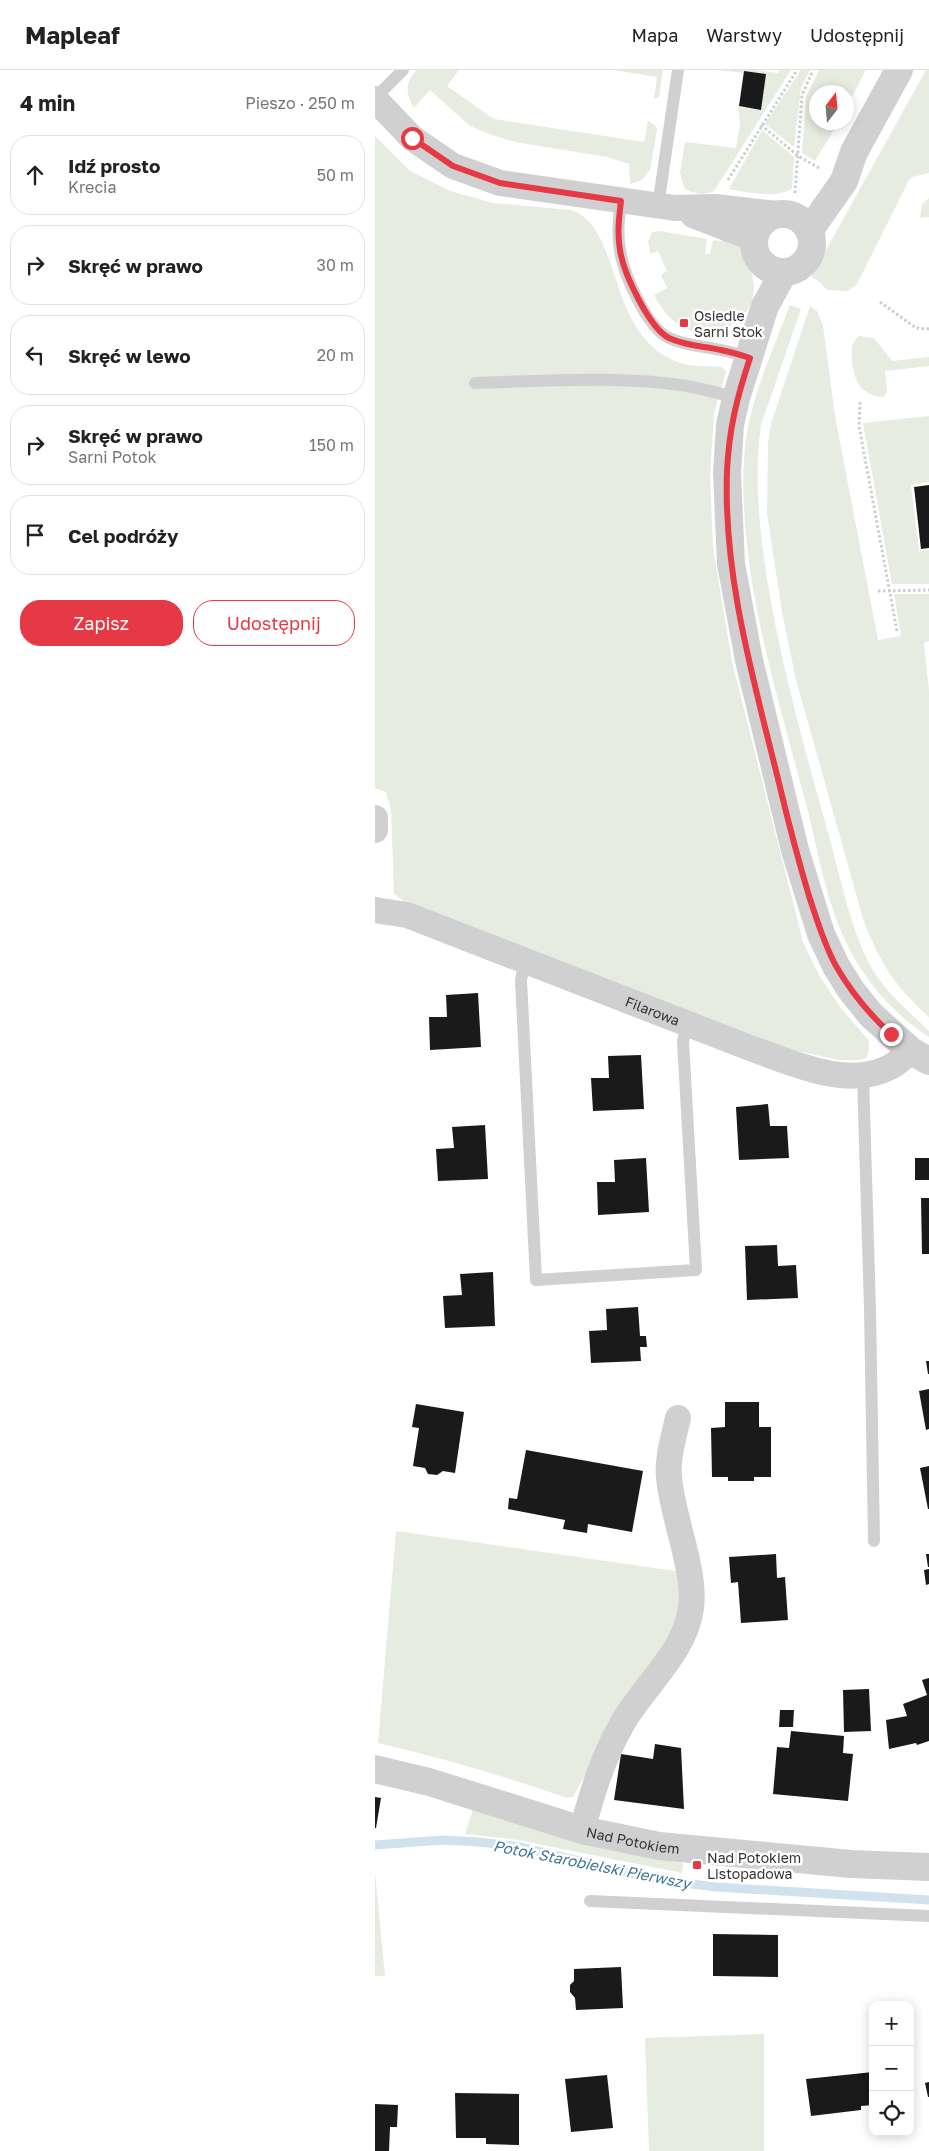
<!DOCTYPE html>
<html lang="pl">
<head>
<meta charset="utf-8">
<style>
  :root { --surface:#fff; --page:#f2f2f2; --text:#222; --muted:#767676; --line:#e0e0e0; --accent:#e63946 }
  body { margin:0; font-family:"Golos Text",sans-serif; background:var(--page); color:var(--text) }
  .controls { position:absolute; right:15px; bottom:15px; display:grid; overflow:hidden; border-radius:10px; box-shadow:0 2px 12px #0003 }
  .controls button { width:45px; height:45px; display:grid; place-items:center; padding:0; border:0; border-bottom:1px solid var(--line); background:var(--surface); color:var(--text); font:25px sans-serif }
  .compass { position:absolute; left:434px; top:15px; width:45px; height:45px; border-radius:50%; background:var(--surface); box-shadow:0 2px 12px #0003; rotate:16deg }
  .stop { position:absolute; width:15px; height:15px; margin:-11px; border:4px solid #e63946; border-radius:50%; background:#fff }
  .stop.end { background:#e63946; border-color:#fff; box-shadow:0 1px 5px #0008 }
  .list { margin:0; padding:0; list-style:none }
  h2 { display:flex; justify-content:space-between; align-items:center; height:65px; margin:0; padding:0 20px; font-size:21px }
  h2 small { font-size:16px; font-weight:400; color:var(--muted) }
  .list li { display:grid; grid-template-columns:32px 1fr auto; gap:15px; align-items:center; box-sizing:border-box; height:80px; margin:0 10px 10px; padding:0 10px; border:1px solid var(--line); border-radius:20px }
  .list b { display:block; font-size:19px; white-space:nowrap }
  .list p { margin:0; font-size:16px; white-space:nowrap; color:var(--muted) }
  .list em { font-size:16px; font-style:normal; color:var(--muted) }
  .actions { display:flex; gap:10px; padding:15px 20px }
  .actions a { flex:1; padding:11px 0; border:1px solid var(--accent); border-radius:20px; text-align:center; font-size:18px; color:var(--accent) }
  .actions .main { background:var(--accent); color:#fff }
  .icon { flex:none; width:28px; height:28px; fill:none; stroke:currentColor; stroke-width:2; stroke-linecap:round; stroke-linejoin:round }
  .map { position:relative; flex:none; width:554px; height:2081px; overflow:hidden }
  header { display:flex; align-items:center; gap:30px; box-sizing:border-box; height:70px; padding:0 25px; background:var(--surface); border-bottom:1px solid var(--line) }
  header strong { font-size:24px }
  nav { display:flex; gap:28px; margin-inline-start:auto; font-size:18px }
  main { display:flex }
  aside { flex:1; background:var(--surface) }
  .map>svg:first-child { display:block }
</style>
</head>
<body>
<header>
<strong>Mapleaf</strong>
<nav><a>Mapa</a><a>Warstwy</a><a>Udostępnij</a></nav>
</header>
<main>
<aside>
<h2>4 min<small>Pieszo · 250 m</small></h2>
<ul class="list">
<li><svg class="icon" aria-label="ahead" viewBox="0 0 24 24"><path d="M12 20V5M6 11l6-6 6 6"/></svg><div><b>Idź prosto</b><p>Krecia</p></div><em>50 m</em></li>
<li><svg class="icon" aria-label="right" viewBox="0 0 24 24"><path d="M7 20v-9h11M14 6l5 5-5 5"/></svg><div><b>Skręć w prawo</b></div><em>30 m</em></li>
<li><svg class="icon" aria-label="left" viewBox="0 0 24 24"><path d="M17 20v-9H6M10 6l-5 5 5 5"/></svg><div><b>Skręć w lewo</b></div><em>20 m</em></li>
<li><svg class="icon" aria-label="right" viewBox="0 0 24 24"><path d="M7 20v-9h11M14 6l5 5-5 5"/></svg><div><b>Skręć w prawo</b><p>Sarni Potok</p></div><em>150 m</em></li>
<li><svg class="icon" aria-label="arrive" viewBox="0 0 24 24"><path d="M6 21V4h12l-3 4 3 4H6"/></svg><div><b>Cel podróży</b></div></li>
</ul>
<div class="actions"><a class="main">Zapisz</a><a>Udostępnij</a></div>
</aside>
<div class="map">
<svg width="554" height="2081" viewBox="0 0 554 2081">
  <rect width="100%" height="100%" fill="#fff"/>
  <!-- green -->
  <g fill="#e6ecdf">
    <path d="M42,0H84L72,16L119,49L269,72L273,51L280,55L282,60L275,100L267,110L255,114L254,94L232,87L140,72L117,65L95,56L55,20L39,38C31,23 29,13 42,0Z"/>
    <polygon points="239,0 288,0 284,27 279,29 282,7"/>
    <path d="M342,0H379L403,3L404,0H416L339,121C328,126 320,124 310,119L305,103L310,72L361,78L365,55L363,37L385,40L369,3Z"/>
    <polygon points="426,0 435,0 426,18 419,77 390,54"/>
    <polygon points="444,0 491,0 472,36 472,22 442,22 442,52 463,53 440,91 427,83 431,27"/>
    <polygon points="551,0 554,0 554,103 537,107 533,112 482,214 473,221 452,220 445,212 436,207"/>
    <path d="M387,60L419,87L417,119C398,129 374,122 354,119Z"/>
    <path d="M0,66L35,101L75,121L118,133L196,140C251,159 228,270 309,294C320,297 335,296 347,297L351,302L339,342L335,407L338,477L357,592L428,872L444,905L465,937L494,971V980L492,987L485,990H464L395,975L35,836L19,824L16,740L11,722L0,718Z"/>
    <polygon points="554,128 554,147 545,148 547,134"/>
    <path d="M285,161L332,169L330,184H335L338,170L347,171L348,165L364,167C369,183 379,203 379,219C378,251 343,269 314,260C298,254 287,240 279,225L292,218L286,205L292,201L283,181L276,184L273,172L277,162Z"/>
    <path d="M415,235L426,239L386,355C379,406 384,458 392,509C406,594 429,677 452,759C465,804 473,851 494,893C507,919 533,941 554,961V967C518,944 488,909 470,870C450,828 443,779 431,734C402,624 363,504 369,389C372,335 396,285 415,235Z"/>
    <path d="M435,236L442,241L448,255L460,346L503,570L526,566L519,524H554V571L549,573L554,620V947C519,915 507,896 489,852L421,610L407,542L392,443L393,374L396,354Z"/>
    <path d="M484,266L499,268L517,291L554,287V296L510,301L512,322L508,327C486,325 479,311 477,291C476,281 476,273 484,266Z"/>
    <polygon points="554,346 554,412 536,415 544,481 554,480 554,514 517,514 488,353"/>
    <path d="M21,1461L307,1502L311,1537L221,1685L198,1727L192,1728C130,1706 66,1688 3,1673Z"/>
    <polygon points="98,1739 273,1788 308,1793 307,1803 143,1770 90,1764"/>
    <polygon points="0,1802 10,1906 0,1906"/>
    <polygon points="389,1964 389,2081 274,2081 270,1968"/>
  </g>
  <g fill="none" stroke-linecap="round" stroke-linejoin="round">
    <!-- stream -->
    <polyline stroke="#cfe2ee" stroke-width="9" points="0,1775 68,1770 104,1772 145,1777 284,1810 341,1817 554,1830"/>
  </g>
  <!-- building -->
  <g fill="#1a1a1a">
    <polygon points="369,1 391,4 386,40 364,36"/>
    <polygon points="554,415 554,478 546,479 539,417"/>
    <polygon points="103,923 106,977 55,980 54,947 72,947 71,925"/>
    <polygon points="266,985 269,1039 218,1041 216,1008 234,1008 233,986"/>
    <polygon points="393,1034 395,1056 412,1056 414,1088 364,1090 361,1037"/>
    <polygon points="110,1055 113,1109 63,1111 61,1079 79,1078 77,1057"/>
    <polygon points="271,1088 274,1142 223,1145 222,1112 240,1112 239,1090"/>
    <rect x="540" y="1088" width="14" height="22"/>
    <polygon points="546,1128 554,1128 554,1184 547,1184"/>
    <polygon points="402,1175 403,1196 421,1195 423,1228 372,1230 370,1176"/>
    <polygon points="118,1202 120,1256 70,1258 68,1226 87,1225 85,1204"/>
    <polygon points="263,1237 265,1266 271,1266 272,1277 265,1277 266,1291 216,1293 214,1261 232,1260 231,1239"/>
    <polygon points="551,1291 554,1291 554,1304 553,1304"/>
    <polygon points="554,1319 554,1359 551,1360 544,1321"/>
    <polygon points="350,1332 384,1332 384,1357 396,1357 396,1407 379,1407 379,1411 353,1411 353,1407 337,1407 336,1358 350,1357"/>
    <polygon points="41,1334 89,1342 80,1403 68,1401 62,1405 53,1404 50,1398 38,1396 44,1358 37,1357"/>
    <polygon points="151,1380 268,1401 257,1462 213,1454 212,1463 188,1459 190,1450 133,1439 134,1428 142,1429"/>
    <polygon points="554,1396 554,1439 553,1439 545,1398"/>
    <polygon points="401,1484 402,1508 410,1507 413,1550 366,1553 363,1512 356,1513 354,1487"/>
    <polygon points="551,1484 554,1484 554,1497 553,1497"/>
    <polygon points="554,1499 554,1514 551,1515 549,1500"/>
    <polygon points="554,1608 554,1671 542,1675 541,1673 514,1679 511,1650 532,1646 528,1634 552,1625 547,1610"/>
    <polygon points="494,1619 496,1661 469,1662 468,1620"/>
    <polygon points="405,1640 419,1640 418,1657 404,1657"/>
    <polygon points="416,1661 469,1666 468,1683 478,1684 473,1731 398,1724 402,1677 414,1678"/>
    <polygon points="280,1674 306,1678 309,1739 239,1730 246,1684 278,1689"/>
    <polygon points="0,1727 6,1728 1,1758 0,1758"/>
    <polygon points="338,1864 403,1865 403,1907 338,1906"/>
    <polygon points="246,1897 248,1938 201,1940 200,1928 195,1922 195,1915 199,1911 199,1899"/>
    <polygon points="498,2002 498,2035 486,2036 486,2040 436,2046 431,2009"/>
    <polygon points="232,2005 238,2058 196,2062 190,2009"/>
    <polygon points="554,2012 554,2027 553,2027 550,2013"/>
    <polygon points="80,2023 144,2024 144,2075 111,2074 111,2068 81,2068"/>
    <polygon points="0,2034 23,2035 22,2057 15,2057 14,2081 0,2081"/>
  </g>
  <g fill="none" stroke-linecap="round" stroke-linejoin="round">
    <!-- path -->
    <g stroke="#cdcdcd" stroke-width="3" stroke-dasharray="2.5 2.5" stroke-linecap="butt">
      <polyline points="386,55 423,86 444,98"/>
      <polyline points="353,110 422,0"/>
      <polyline points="420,123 427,25 438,0"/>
      <polyline points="505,232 541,258 554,259"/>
      <polyline points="485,332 484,356 522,561"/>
      <polyline points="503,521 554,520"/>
    </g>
    <!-- service -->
    <g stroke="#d0d0d0" stroke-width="12">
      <polyline points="0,28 28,0"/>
      <path d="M246,131C244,148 242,163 245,180C248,203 272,258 294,268C311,276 328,276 346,280C356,282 366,285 375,287"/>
      <polyline points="283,136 303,0"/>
      <path d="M100,313C168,311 249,305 317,317C332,320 347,324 361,328"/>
      <polyline points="150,890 146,910 161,1210 321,1200 308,971 313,952"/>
      <polyline points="488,1006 495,1239 499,1471"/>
      <polyline points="215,1831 554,1846"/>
    </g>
    <!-- minor -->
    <g stroke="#d0d0d0" stroke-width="26">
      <polyline points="0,29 37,68 78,96 125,113 300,138 340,137 402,144"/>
      <polyline points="318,145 370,165 379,171"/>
      <polyline points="0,748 0,760"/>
      <path id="s1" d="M0,840L32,845L375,978C416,992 472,1020 515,997C523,993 530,986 536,981"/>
      <path d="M207,1760C218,1720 227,1690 247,1654C269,1615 310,1583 316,1538C321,1499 297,1447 294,1407C292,1388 299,1366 303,1348"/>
    </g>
    <!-- tertiary -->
    <g stroke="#d0d0d0" stroke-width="28">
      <circle cx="408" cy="173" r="29"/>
      <polyline points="434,161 469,111 479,82 524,0"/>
      <polyline points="409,202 390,236 361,328 355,355 352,403 356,494 374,590 420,780 446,864 461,896 476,920 496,945 536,981 554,991"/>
      <path id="s2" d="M0,1699L54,1712L207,1760L284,1776L476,1794L554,1797"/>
    </g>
  </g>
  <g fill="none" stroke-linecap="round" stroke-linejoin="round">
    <!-- route -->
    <path stroke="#e63946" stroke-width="6" d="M37,68L78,96L125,113L246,131C244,148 242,163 245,180C248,202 274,258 294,268C311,276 328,276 346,280C356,282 366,285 375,288C362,327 354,359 352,401C348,507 379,611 404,713C413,751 423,789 434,826C442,850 449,874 461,896C476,922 494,944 516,964"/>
  </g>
  <!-- markers -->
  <g fill="#e63946" stroke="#fff" stroke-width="2">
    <rect x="304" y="248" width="10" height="10" rx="2.5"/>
    <rect x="317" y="1790" width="10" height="10" rx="2.5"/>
  </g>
  <g text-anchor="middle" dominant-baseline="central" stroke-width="5" stroke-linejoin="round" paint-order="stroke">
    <!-- poi labels -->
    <g font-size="14" fill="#333" stroke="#fff" text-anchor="start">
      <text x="319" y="245">Osiedle<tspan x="319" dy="16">Sarni Stok</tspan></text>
      <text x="332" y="1787">Nad Potokiem<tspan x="332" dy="16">Listopadowa</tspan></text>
    </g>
    <!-- street labels -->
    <g font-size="14" fill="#333" stroke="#fff">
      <text stroke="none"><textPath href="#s1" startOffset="296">Filarowa</textPath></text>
      <text stroke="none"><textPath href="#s2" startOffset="268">Nad Potokiem</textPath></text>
    </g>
    <!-- water labels -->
    <g font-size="15" font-style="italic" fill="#3f7597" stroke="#fff">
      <text transform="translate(217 1794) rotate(11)">Potok Starobielski Pierwszy</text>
    </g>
  </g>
</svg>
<div class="controls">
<button>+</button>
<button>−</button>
<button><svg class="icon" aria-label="locate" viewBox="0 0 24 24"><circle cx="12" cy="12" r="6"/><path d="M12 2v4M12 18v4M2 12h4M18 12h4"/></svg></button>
</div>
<svg class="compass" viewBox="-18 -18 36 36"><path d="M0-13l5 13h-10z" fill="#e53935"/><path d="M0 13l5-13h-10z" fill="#767676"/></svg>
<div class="stop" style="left:37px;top:68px"></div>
<div class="stop end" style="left:516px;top:964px"></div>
</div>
</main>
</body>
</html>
